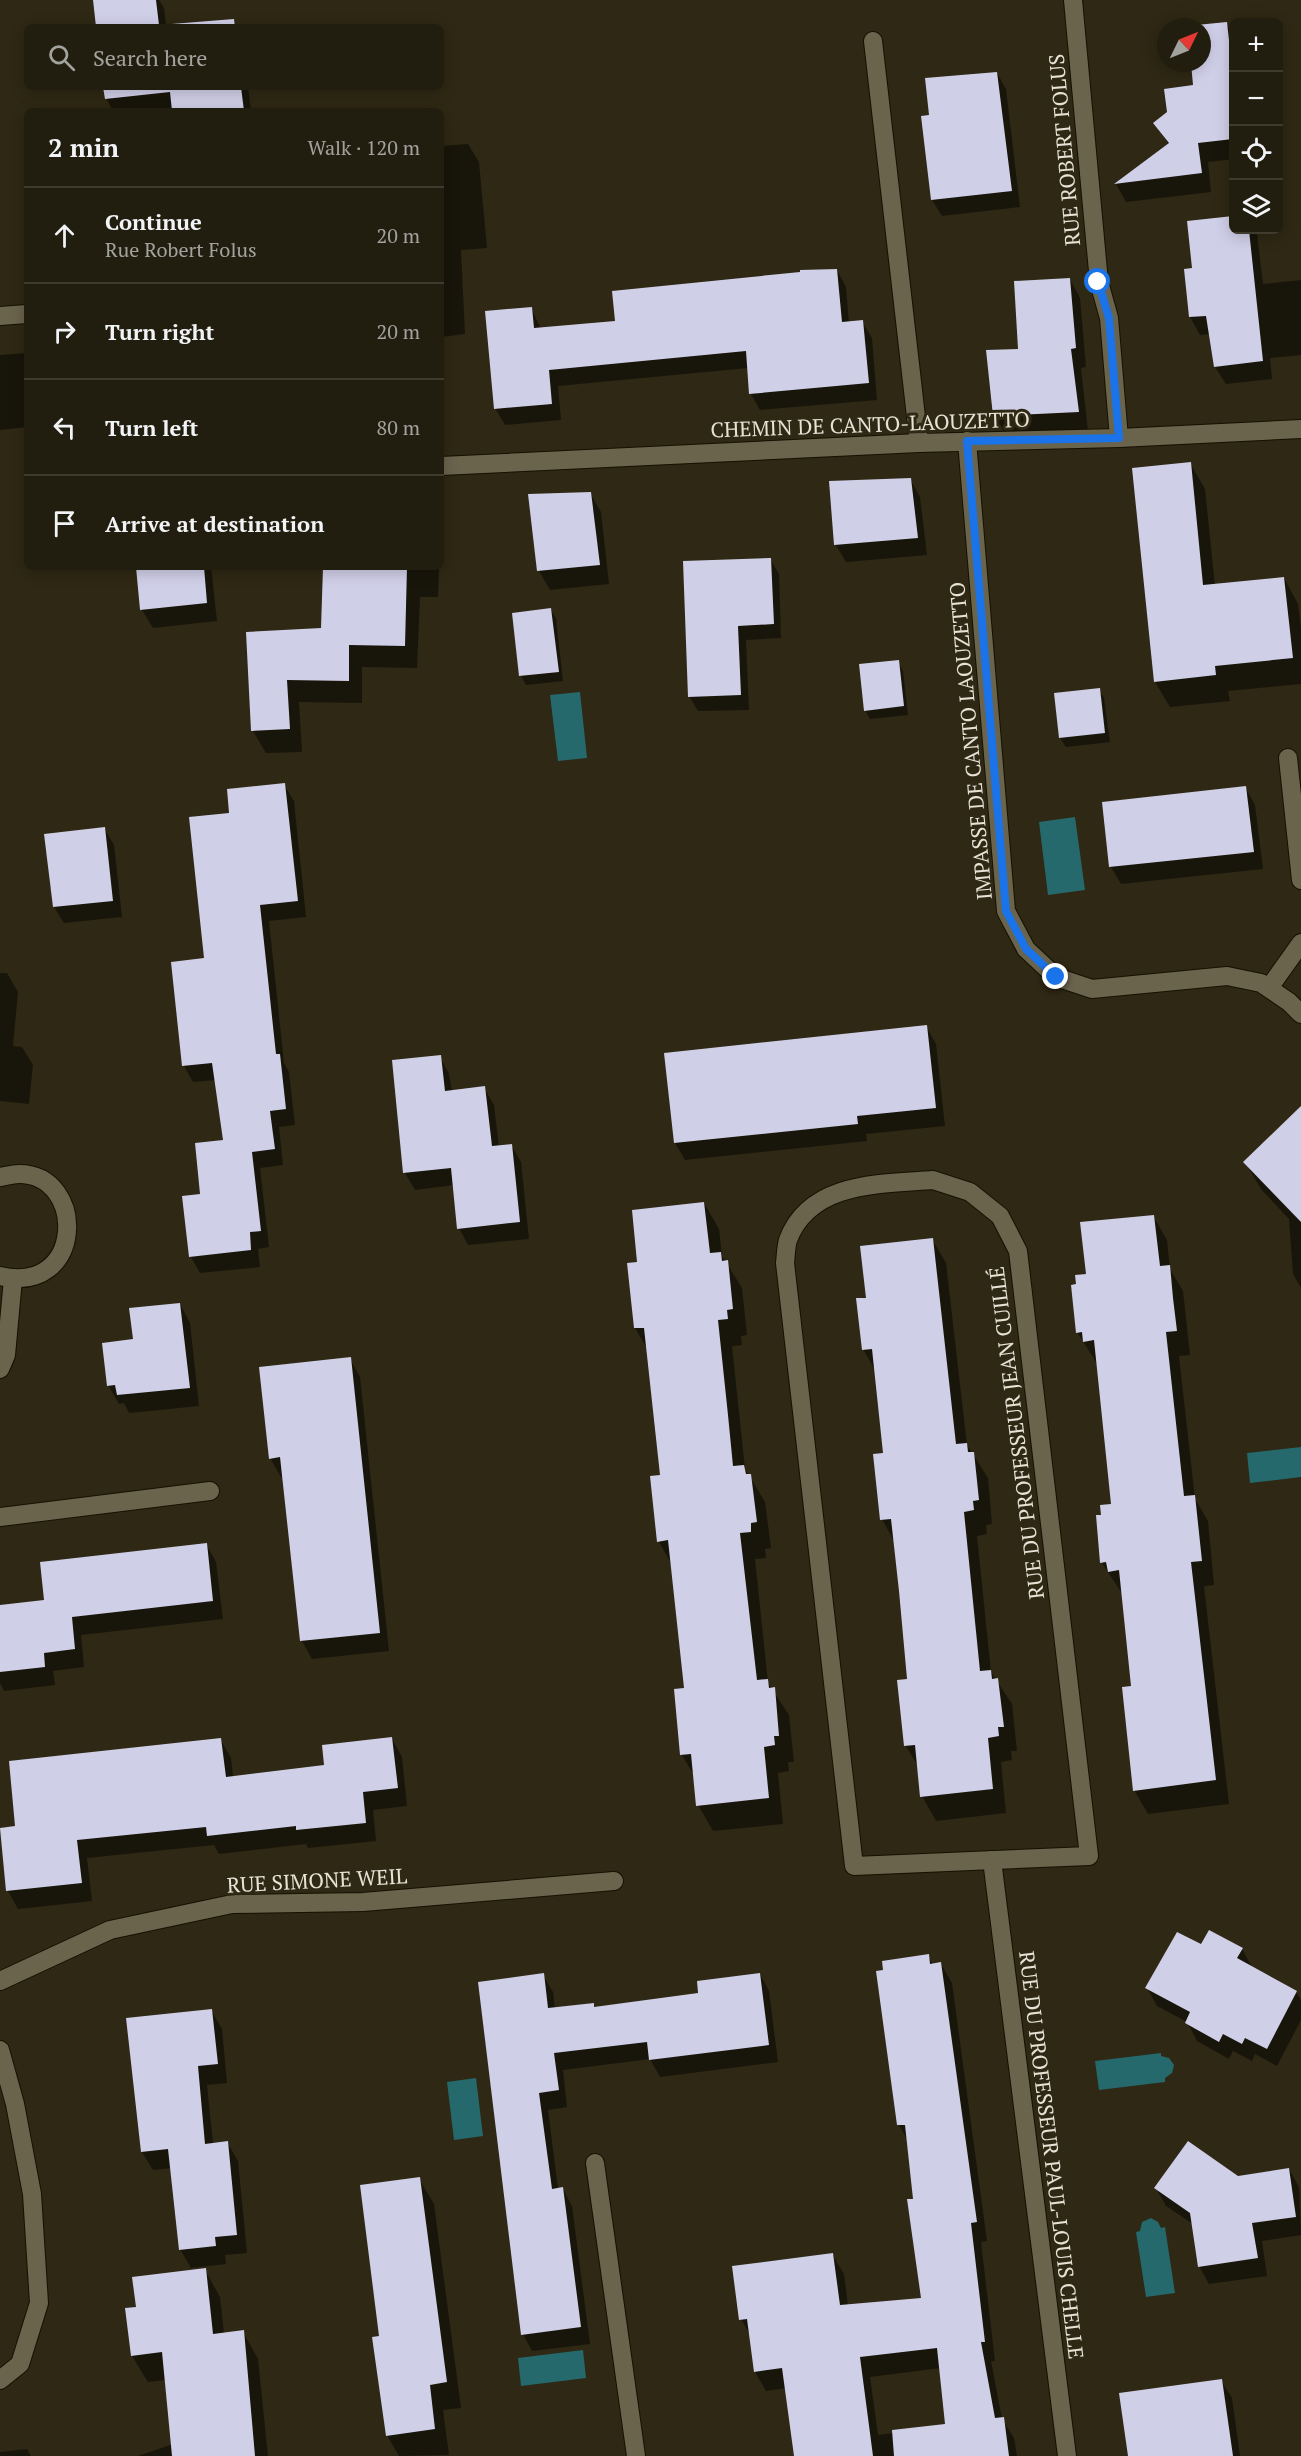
<!DOCTYPE html>
<html lang="en">
<head>
<meta charset="utf-8">
<style>
  :root { --surface:#221e0f; --page:#2a2718; --text:#f1f3f6; --muted:#a2a29e; --line:#3f3c2f }
  body { margin:0; font-family:"PT Serif",serif; background:var(--page); color:var(--text) }
  .controls { position:absolute; right:18px; top:18px; display:grid; overflow:hidden; border-radius:9px; box-shadow:0 3px 15px #0003 }
  .controls button { width:54px; height:54px; display:grid; place-items:center; padding:0; border:0; border-bottom:2px solid var(--line); background:var(--surface); color:var(--text); font:30px sans-serif }
  .compass { position:absolute; left:1157px; top:18px; width:54px; height:54px; border-radius:50%; background:var(--surface); box-shadow:0 3px 15px #0003; rotate:47deg }
  .stop { position:absolute; width:18px; height:18px; margin:-14px; border:4px solid #1a73e8; border-radius:50%; background:#fff }
  .stop.end { background:#1a73e8; border-color:#fff; box-shadow:0 2px 6px #0008 }
  .list { margin:0; padding:0; list-style:none }
  h2 { display:flex; justify-content:space-between; align-items:center; height:78px; margin:0; padding:0 24px; font-size:26px }
  h2 small { font-size:20px; font-weight:400; color:var(--muted) }
  .list li { display:grid; grid-template-columns:39px 1fr auto; gap:18px; align-items:center; box-sizing:border-box; height:96px; padding:0 24px; border-top:2px solid var(--line) }
  .list b { display:block; font-size:22px; white-space:nowrap }
  .list p { margin:0; font-size:20px; white-space:nowrap; color:var(--muted) }
  .list em { font-size:20px; font-style:normal; color:var(--muted) }
  .icon { flex:none; width:33px; height:33px; fill:none; stroke:currentColor; stroke-width:2; stroke-linecap:round; stroke-linejoin:round }
  .map { position:relative; flex:none; width:1301px; height:2456px; overflow:hidden }
  .search { position:absolute; background:var(--surface); box-shadow:0 3px 15px #0003; left:24px; top:24px; width:420px; height:66px; display:flex; align-items:center; gap:15px; box-sizing:border-box; padding:0 21px; border-radius:9px; color:var(--muted); font-size:22px }
  .panel { position:absolute; background:var(--surface); box-shadow:0 3px 15px #0003; left:24px; top:108px; width:420px; height:462px; border-radius:9px }
  .map>svg:first-child { display:block }
</style>
</head>
<body>
<div class="map">
<svg width="1301" height="2456" viewBox="0 0 1301 2456">
  <rect width="100%" height="100%" fill="#2e2814"/>
  <!-- water -->
  <g fill="#26696c">
    <polygon points="580,692 587,758 558,761 550,695"/>
    <polygon points="1075,817 1085,890 1048,895 1039,822"/>
    <polygon points="1301,1447 1301,1477 1250,1483 1247,1453"/>
    <polygon points="1161,2053 1161,2056 1169,2058 1174,2065 1172,2073 1165,2078 1165,2082 1099,2090 1095,2061"/>
    <polygon points="476,2078 483,2136 454,2140 447,2082"/>
    <polygon points="1151,2218 1158,2222 1161,2228 1165,2227 1175,2293 1146,2297 1136,2232 1140,2231 1142,2222"/>
    <polygon points="583,2350 586,2378 521,2386 518,2358"/>
  </g>
  <!-- shadow -->
  <g fill="#0007" fill-rule="evenodd">
    <polygon points="93,0 159,0 164,8 166,26 234,21 237,27 96,27"/>
    <polygon points="1226,23 1234,37 1234,159 1208,162 1211,192 1126,202 1116,184 1169,145 1155,123 1195,87 1192,63 1202,63 1202,27 1192,27"/>
    <polygon points="997,73 1006,89 1020,207 942,216 932,200 931,116"/>
    <polygon points="105,87 248,87 251,111 113,111 106,98"/>
    <polygon points="468,144 479,162 487,248 461,250 465,334 441,337 441,146"/>
    <polygon points="1234,217 1234,230 1255,230 1257,234 1263,284 1301,280 1301,355 1270,358 1272,379 1226,384 1215,367 1211,334 1200,335 1190,317 1185,270 1194,269 1188,222"/>
    <polygon points="837,270 846,287 849,323 862,322 872,338 877,400 760,410 751,394 748,368 558,386 561,420 505,425 495,408 531,308 541,329 617,323"/>
    <polygon points="1070,279 1080,298 1086,367 1081,368 1088,431 1005,434 994,415 1020,350"/>
    <polygon points="27,353 27,427 0,430 0,355"/>
    <polygon points="1190,463 1205,489 1215,586 1284,578 1298,604 1301,628 1301,684 1228,691 1230,701 1170,707 1155,682"/>
    <polygon points="910,479 920,497 927,555 846,562 836,545"/>
    <polygon points="590,493 601,512 609,584 550,590 539,571"/>
    <polygon points="770,559 779,574 781,638 746,640 749,710 698,711 689,696"/>
    <polygon points="138,567 211,567 217,621 153,628 142,610"/>
    <polygon points="325,567 439,567 438,597 420,597 417,668 362,667 362,703 299,702 302,752 266,753 253,731 247,633 323,630"/>
    <polygon points="550,609 556,618 563,681 526,685 521,676 514,614"/>
    <polygon points="898,662 903,671 908,715 870,719 865,710"/>
    <polygon points="1099,689 1104,698 1110,742 1066,747 1060,738"/>
    <polygon points="284,785 294,801 306,917 269,921 284,1063 289,1072 295,1125 279,1127 283,1165 260,1168 269,1247 258,1249 260,1267 200,1273 191,1257 202,1195 224,1141 216,1080 193,1082 184,1066 172,963 205,960 231,814"/>
    <polygon points="1245,787 1255,805 1263,869 1121,884 1111,867 1104,803"/>
    <polygon points="104,828 114,845 122,917 64,923 54,907"/>
    <polygon points="0,973 7,973 18,992 13,1046 22,1047 33,1065 29,1104 0,1101"/>
    <polygon points="926,1026 936,1044 945,1126 866,1134 867,1141 685,1160 675,1143"/>
    <polygon points="440,1057 449,1074 452,1092 484,1088 494,1105 499,1147 511,1145 521,1162 529,1239 468,1245 459,1228 454,1185 415,1190 405,1173 393,1062"/>
    <polygon points="1301,1122 1301,1288 1293,1274 1289,1219 1261,1189 1245,1162"/>
    <polygon points="704,1203 719,1229 722,1256 742,1288 747,1335 741,1336 742,1345 732,1346 745,1469 765,1502 771,1548 765,1549 766,1558 755,1559 768,1683 789,1715 794,1762 788,1762 789,1771 778,1773 783,1824 713,1831 698,1805 695,1777 682,1755 686,1690 672,1565 659,1542 652,1478 662,1476 648,1350 635,1328 639,1264"/>
    <polygon points="1153,1216 1167,1240 1170,1269 1183,1291 1190,1355 1179,1356 1195,1499 1208,1521 1214,1585 1204,1586 1229,1804 1148,1814 1134,1790 1133,1687 1123,1595 1102,1563 1103,1516 1113,1505 1098,1365 1077,1332 1078,1286"/>
    <polygon points="932,1239 946,1263 967,1445 988,1478 992,1524 986,1525 987,1534 977,1536 991,1672 1012,1704 1017,1751 1011,1751 1012,1760 1001,1762 1006,1813 936,1821 922,1796 919,1768 906,1746 909,1681 894,1541 882,1519 885,1455 876,1372 863,1349 868,1299"/>
    <polygon points="180,1304 190,1323 199,1406 129,1413 124,1403 119,1404 108,1385 134,1340"/>
    <polygon points="350,1359 360,1377 389,1651 312,1659 302,1641 284,1476 281,1477 270,1458"/>
    <polygon points="206,1544 216,1562 223,1619 81,1635 84,1667 53,1671 55,1685 4,1691 0,1683 0,1606 46,1602"/>
    <polygon points="220,1739 231,1758 233,1777 326,1766 392,1739 402,1757 407,1806 373,1810 376,1841 308,1848 306,1844 219,1854 214,1845 87,1858 92,1901 18,1909 8,1891 17,1827"/>
    <polygon points="1202,1946 1242,1949 1252,1967 1296,1992 1301,2000 1301,2020 1277,2066 1255,2054 1252,2061 1233,2051 1229,2059 1197,2041 1187,2022 1157,2006 1147,1988"/>
    <path d="M928,1956L933,1965L941,1964L952,1983L987,2241L981,2242L995,2361H991L1002,2419L1014,2438L1017,2456H797L787,2388L766,2391L755,2372L751,2337L741,2319L832,2254L844,2274L848,2306L922,2299L908,2141L899,2125ZM941,2368L947,2426L878,2435L870,2377Z"/>
    <polygon points="760,1974 769,1991 778,2062 660,2077 650,2059 563,2070 567,2107 548,2110 558,2189 563,2189 572,2206 590,2344 532,2351 523,2334 543,1975 553,1992 555,2009 593,2005 595,2008 699,1994"/>
    <polygon points="211,2010 222,2029 227,2083 207,2085 213,2144 227,2142 238,2161 247,2253 225,2255 226,2264 191,2268 180,2249 172,2168 153,2170 142,2152"/>
    <polygon points="1289,2169 1299,2187 1301,2235 1262,2241 1267,2276 1209,2284 1199,2266 1193,2224 1166,2206 1156,2188"/>
    <polygon points="419,2179 434,2204 461,2408 443,2410 449,2455 399,2456 387,2435 381,2337"/>
    <polygon points="205,2270 220,2297 224,2334 243,2332 258,2359 268,2456 138,2456 173,2444 166,2380 148,2382 132,2356 137,2308"/>
    <polygon points="1221,2381 1232,2398 1240,2456 1129,2456"/>
    <polygon points="27,2449 31,2456 0,2456 0,2452"/>
  </g>
  <!-- building -->
  <g fill="#d0cfe8">
    <polygon points="93,0 156,0 159,25 234,19 235,27 96,27"/>
    <polygon points="1227,22 1233,76 1233,139 1198,143 1202,173 1114,184 1169,143 1153,123 1167,112 1164,89 1193,85 1191,63 1202,63 1202,27 1186,26"/>
    <polygon points="997,72 1012,191 931,200 921,116 929,115 925,78"/>
    <polygon points="103,87 241,87 244,111 172,111 170,92 105,99"/>
    <polygon points="1233,216 1233,230 1249,230 1263,361 1214,367 1206,316 1189,317 1184,269 1192,268 1187,221"/>
    <polygon points="837,269 842,322 863,320 869,383 749,394 746,351 549,370 552,404 494,409 485,311 532,307 534,328 615,321 612,291 800,272 800,270"/>
    <polygon points="1070,278 1076,348 1071,349 1079,412 993,416 986,350 1018,349 1014,281"/>
    <polygon points="1191,462 1203,585 1284,577 1293,658 1215,666 1216,675 1154,682 1132,468"/>
    <polygon points="911,478 918,538 834,545 829,481"/>
    <polygon points="591,492 600,565 537,571 528,494"/>
    <polygon points="771,558 774,624 738,626 741,695 688,697 683,561"/>
    <polygon points="136,567 204,567 207,603 140,610"/>
    <polygon points="323,567 407,567 405,646 349,645 349,681 287,680 290,729 251,731 246,632 321,628"/>
    <polygon points="551,608 559,672 519,676 512,613"/>
    <polygon points="899,660 904,706 864,711 859,664"/>
    <polygon points="1100,688 1105,733 1059,738 1054,693"/>
    <polygon points="285,783 298,901 260,905 276,1054 280,1054 286,1109 270,1111 275,1149 252,1152 261,1231 250,1232 251,1250 189,1257 182,1196 200,1194 195,1143 223,1140 212,1063 182,1066 171,962 204,958 189,817 229,813 227,789"/>
    <polygon points="1246,786 1254,852 1109,867 1102,802"/>
    <polygon points="105,827 113,901 53,907 44,834"/>
    <polygon points="927,1025 936,1108 857,1116 858,1124 674,1143 664,1053"/>
    <polygon points="441,1055 445,1091 485,1086 492,1146 512,1144 520,1222 457,1229 451,1168 403,1173 392,1060"/>
    <polygon points="1301,1106 1301,1222 1243,1162"/>
    <polygon points="704,1202 710,1253 721,1252 722,1261 728,1260 733,1309 727,1310 728,1319 718,1320 728,1415 733,1466 744,1465 746,1474 751,1474 757,1522 751,1523 751,1532 740,1533 757,1680 768,1679 769,1688 775,1687 779,1736 774,1736 775,1745 764,1747 769,1798 696,1806 691,1754 680,1755 674,1689 684,1688 668,1540 657,1542 650,1476 660,1475 644,1328 634,1328 627,1263 637,1262 632,1210"/>
    <polygon points="1154,1215 1160,1266 1170,1265 1173,1298 1177,1331 1166,1332 1184,1496 1195,1495 1202,1561 1191,1562 1216,1780 1133,1791 1122,1687 1131,1686 1119,1570 1108,1572 1106,1562 1100,1563 1096,1515 1101,1515 1100,1505 1111,1504 1094,1340 1083,1342 1082,1332 1076,1333 1071,1285 1076,1284 1075,1275 1086,1274 1080,1222"/>
    <polygon points="933,1238 956,1444 967,1443 968,1452 974,1452 979,1500 973,1501 974,1510 964,1512 980,1671 991,1670 992,1679 998,1678 1004,1727 998,1727 999,1736 988,1738 993,1789 920,1797 915,1745 904,1746 897,1680 907,1679 899,1591 891,1519 880,1520 873,1454 883,1453 872,1349 862,1350 856,1298 866,1298 860,1246"/>
    <polygon points="180,1303 190,1388 117,1395 115,1385 107,1386 102,1343 133,1339 129,1308"/>
    <polygon points="351,1357 380,1633 300,1641 280,1457 269,1459 259,1367"/>
    <polygon points="207,1543 213,1601 72,1617 75,1649 44,1653 45,1667 0,1672 0,1605 44,1600 40,1562"/>
    <polygon points="392,1737 398,1788 363,1792 366,1823 296,1830 296,1826 207,1836 206,1827 77,1840 82,1883 6,1891 0,1828 15,1826 9,1761 221,1738 226,1777 324,1765 322,1745"/>
    <polygon points="1209,1930 1243,1948 1237,1958 1297,1991 1267,2049 1245,2038 1242,2044 1223,2034 1219,2042 1185,2023 1190,2012 1145,1988 1177,1932 1201,1944"/>
    <polygon points="929,1954 930,1964 941,1962 977,2222 971,2223 985,2342 981,2342 995,2418 1004,2417 1009,2456 894,2456 892,2430 945,2424 937,2348 860,2357 873,2456 794,2456 782,2368 754,2372 747,2319 739,2320 732,2266 833,2253 840,2305 921,2298 907,2199 913,2199 905,2125 897,2125 876,1971 883,1970 882,1961"/>
    <polygon points="544,1973 548,2008 594,2003 594,2007 698,1993 697,1981 760,1973 769,2045 649,2060 647,2042 554,2053 559,2090 539,2093 552,2189 563,2187 581,2327 521,2335 478,1982"/>
    <polygon points="212,2009 218,2064 198,2066 205,2144 228,2141 237,2235 215,2237 216,2246 179,2250 168,2149 141,2152 126,2018"/>
    <polygon points="1188,2141 1238,2176 1289,2168 1296,2217 1252,2223 1258,2258 1198,2267 1190,2213 1154,2188"/>
    <polygon points="420,2177 447,2382 430,2385 435,2429 386,2436 372,2337 379,2336 360,2185"/>
    <polygon points="206,2268 213,2334 244,2330 255,2456 172,2456 162,2352 131,2356 125,2308 136,2307 132,2277"/>
    <polygon points="1222,2379 1233,2456 1128,2456 1119,2393"/>
  </g>
  <g fill="none" stroke-linecap="round" stroke-linejoin="round">
    <defs>
      <g id="lane">
        <polyline points="873,41 919,443"/>
        <polyline points="1288,758 1301,880"/>
        <polyline points="1269,988 1301,943"/>
        <polyline points="0,1517 210,1491"/>
        <polyline points="595,2163 636,2456"/>
      </g>
      <g id="street">
        <polyline points="1073,0 1099,282 1109,318 1119,438"/>
        <polyline points="0,316 27,314"/>
        <polyline points="967,441 1006,911 1026,949 1056,977 1092,989 1227,976 1261,983 1289,1002 1301,1014"/>
        <polyline points="441,466 919,443 1119,438 1301,429"/>
        <path d="M0,1177C6,1176 13,1174 19,1174C87,1174 85,1296 0,1276"/>
        <path d="M933,1180L970,1192L1000,1216L1018,1251L1089,1856L854,1866L785,1263C786,1255 786,1246 788,1240C810,1181 882,1184 933,1180Z"/>
        <polyline points="0,1369 6,1355 13,1279"/>
        <polyline points="992,1860 1067,2456"/>
        <polyline points="0,1981 110,1930 232,1904 363,1902 614,1881"/>
        <polyline points="0,2050 15,2104 32,2194 39,2303 20,2364 0,2380"/>
      </g>
    </defs>
    <!-- lane casing -->
    <use href="#lane" stroke="#161101" stroke-width="20"/>
    <!-- street casing -->
    <use href="#street" stroke="#161101" stroke-width="20"/>
    <!-- lane -->
    <use href="#lane" stroke="#6a644d" stroke-width="18"/>
    <!-- street -->
    <use href="#street" stroke="#6a644d" stroke-width="18"/>
  </g>
  <g fill="none" stroke-linecap="round" stroke-linejoin="round">
    <!-- route -->
    <polyline stroke="#1a73e8" stroke-width="8" points="1056,977 1026,949 1006,911 967,441 1119,438 1109,318 1098,282"/>
  </g>
  <g text-anchor="middle" dominant-baseline="central" stroke-width="6" stroke-linejoin="round" paint-order="stroke">
    <!-- street labels -->
    <g font-size="21" fill="#e6e2d5" stroke="#2e2814">
      <text transform="translate(1064 150) rotate(-95)">RUE ROBERT FOLUS</text>
      <text transform="translate(870 424) rotate(-2)">CHEMIN DE CANTO-LAOUZETTO</text>
      <text transform="translate(970 741) rotate(-95)">IMPASSE DE CANTO LAOUZETTO</text>
      <text transform="translate(1016 1433) rotate(-97)">RUE DU PROFESSEUR JEAN CUILLÉ</text>
      <text transform="translate(317 1880) rotate(-3)">RUE SIMONE WEIL</text>
      <text transform="translate(1052 2155) rotate(83)">RUE DU PROFESSEUR PAUL-LOUIS CHELLE</text>
    </g>
  </g>
</svg>
<div class="controls">
<button>+</button>
<button>−</button>
<button><svg class="icon" aria-label="locate" viewBox="0 0 24 24"><circle cx="12" cy="12" r="6"/><path d="M12 2v4M12 18v4M2 12h4M18 12h4"/></svg></button>
<button><svg class="icon" aria-label="layers" viewBox="0 0 24 24"><path d="M12 4l9 5-9 5-9-5zM3 14l9 5 9-5"/></svg></button>
</div>
<svg class="compass" viewBox="-18 -18 36 36"><path d="M0-13l5 13h-10z" fill="#e53935"/><path d="M0 13l5-13h-10z" fill="#a2a29e"/></svg>
<div class="stop" style="left:1098px;top:282px"></div>
<div class="stop end" style="left:1056px;top:977px"></div>
<div class="search"><svg class="icon" aria-label="search" viewBox="0 0 24 24"><circle cx="10" cy="10" r="6"/><path d="M15 15l6 6"/></svg>Search here</div>
<section class="panel">
<h2>2 min<small>Walk · 120 m</small></h2>
<ul class="list">
<li><svg class="icon" aria-label="ahead" viewBox="0 0 24 24"><path d="M12 20V5M6 11l6-6 6 6"/></svg><div><b>Continue</b><p>Rue Robert Folus</p></div><em>20 m</em></li>
<li><svg class="icon" aria-label="right" viewBox="0 0 24 24"><path d="M7 20v-9h11M14 6l5 5-5 5"/></svg><div><b>Turn right</b></div><em>20 m</em></li>
<li><svg class="icon" aria-label="left" viewBox="0 0 24 24"><path d="M17 20v-9H6M10 6l-5 5 5 5"/></svg><div><b>Turn left</b></div><em>80 m</em></li>
<li><svg class="icon" aria-label="arrive" viewBox="0 0 24 24"><path d="M6 21V4h12l-3 4 3 4H6"/></svg><div><b>Arrive at destination</b></div></li>
</ul>
</section>
</div>
</body>
</html>
